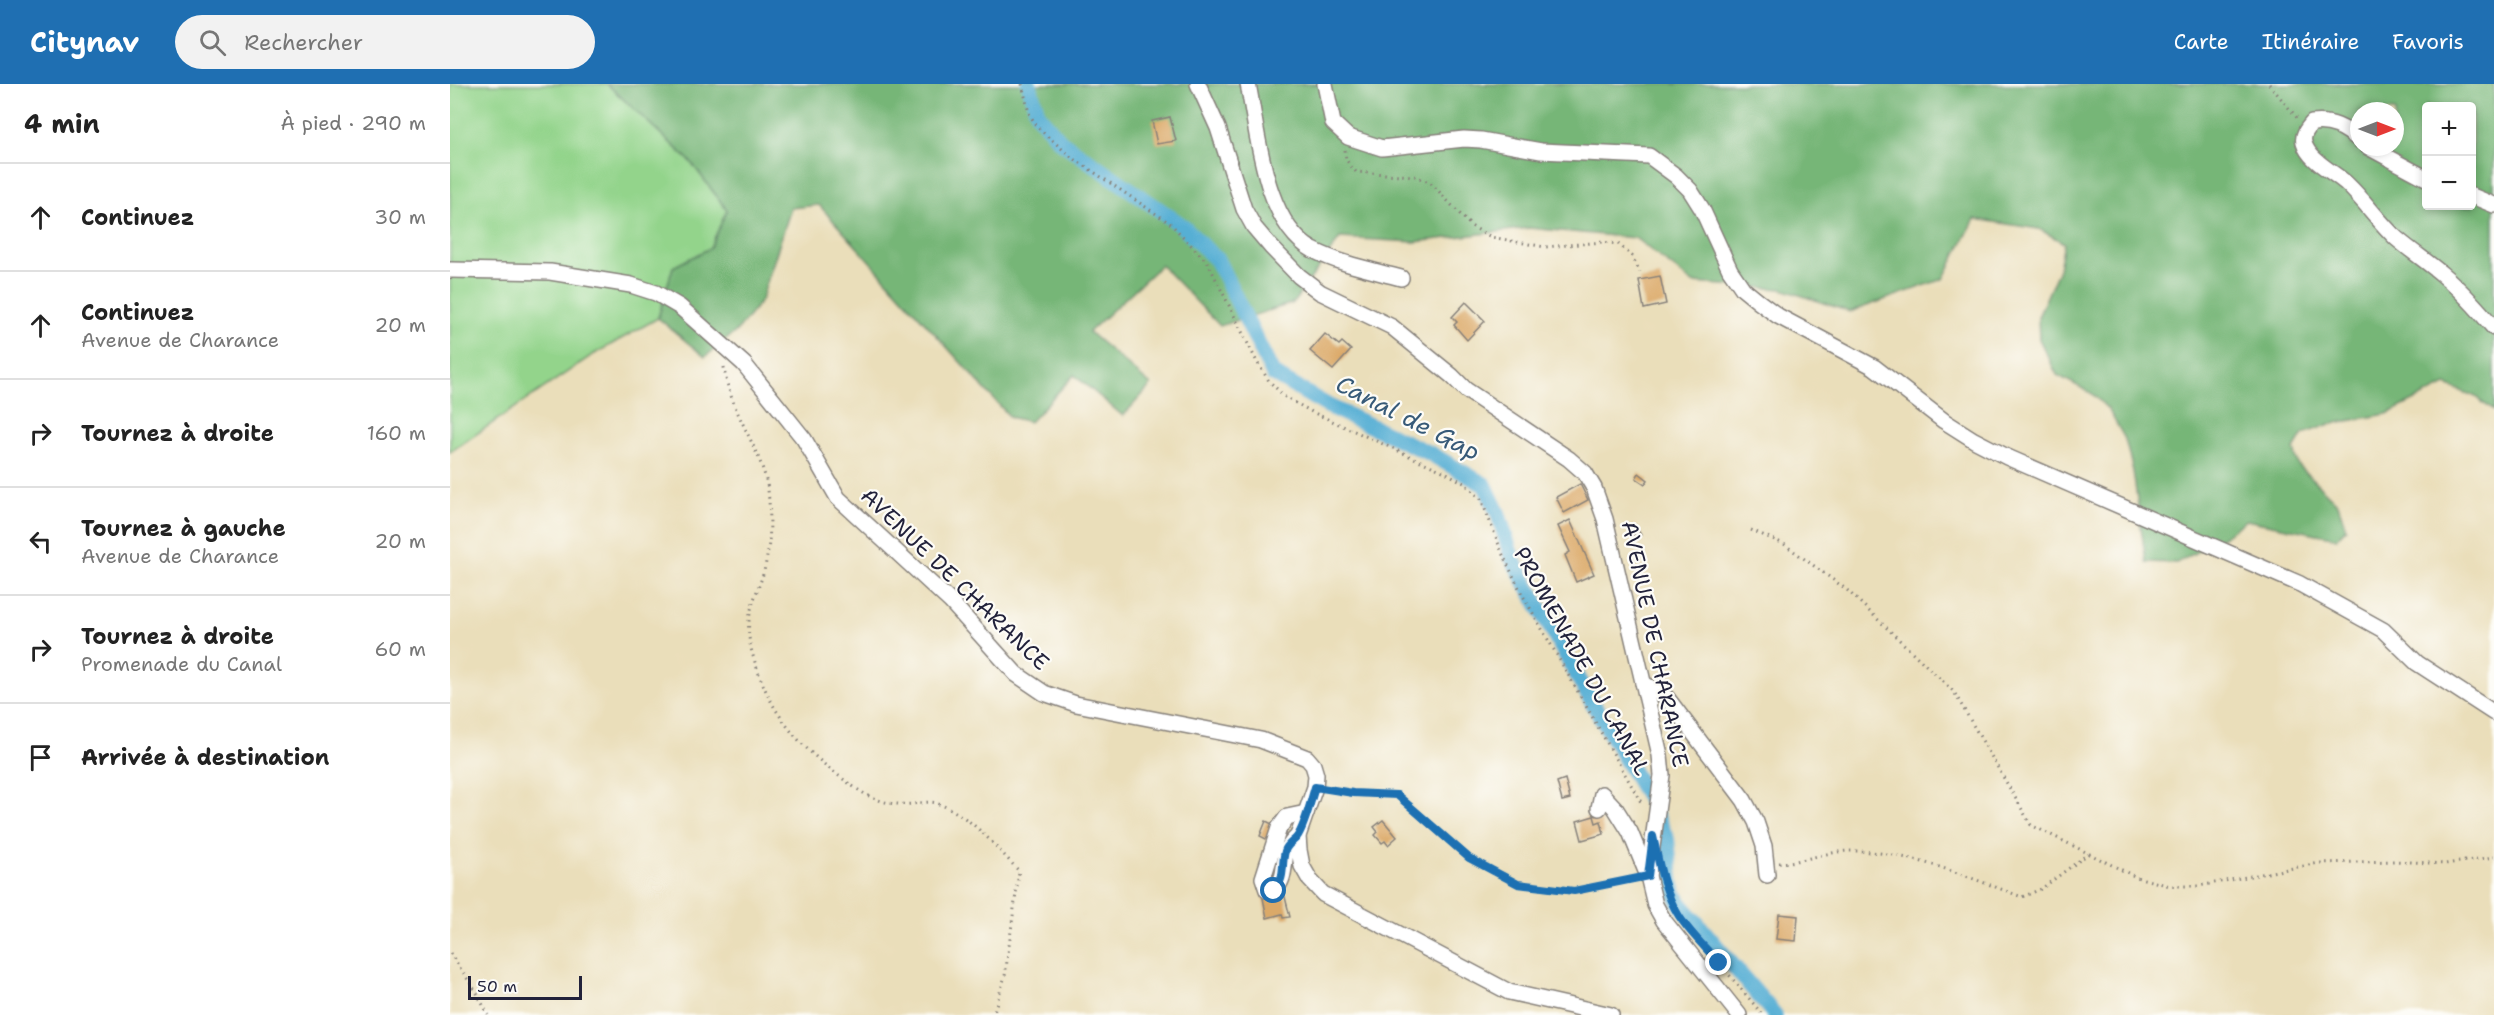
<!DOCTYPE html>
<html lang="fr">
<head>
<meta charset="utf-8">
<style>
  :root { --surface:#fff; --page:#f2f2f2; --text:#222; --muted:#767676; --line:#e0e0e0; --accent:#1f6fb2 }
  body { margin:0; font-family:"Shantell Sans",sans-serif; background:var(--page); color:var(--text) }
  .controls { position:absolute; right:18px; top:18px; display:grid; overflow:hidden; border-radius:6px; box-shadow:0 3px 9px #0003 }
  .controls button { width:54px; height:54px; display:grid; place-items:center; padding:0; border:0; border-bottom:2px solid var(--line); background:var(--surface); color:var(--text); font:30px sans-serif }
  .compass { position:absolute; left:1900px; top:18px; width:54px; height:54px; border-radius:50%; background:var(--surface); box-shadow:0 3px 9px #0003; rotate:90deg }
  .scale { position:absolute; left:18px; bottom:15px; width:114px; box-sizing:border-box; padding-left:6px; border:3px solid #22223b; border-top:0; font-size:16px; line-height:21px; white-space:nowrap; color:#22223b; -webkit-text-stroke:4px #fdfcf7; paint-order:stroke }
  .stop { position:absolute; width:18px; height:18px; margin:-14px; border:4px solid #1f6fb2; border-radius:50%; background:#fff }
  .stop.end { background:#1f6fb2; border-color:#fff; box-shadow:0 2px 6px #0008 }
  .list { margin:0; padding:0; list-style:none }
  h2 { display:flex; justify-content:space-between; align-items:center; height:78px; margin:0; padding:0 24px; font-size:26px }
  h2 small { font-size:20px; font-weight:400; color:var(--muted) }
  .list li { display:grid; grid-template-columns:39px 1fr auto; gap:18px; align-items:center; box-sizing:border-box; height:108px; padding:0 24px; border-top:2px solid var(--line) }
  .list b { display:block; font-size:22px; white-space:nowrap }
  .list p { margin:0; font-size:20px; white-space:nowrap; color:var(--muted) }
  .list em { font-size:20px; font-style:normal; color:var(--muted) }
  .icon { flex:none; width:33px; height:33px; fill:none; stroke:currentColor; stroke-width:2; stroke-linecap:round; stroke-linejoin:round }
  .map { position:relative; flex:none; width:2044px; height:931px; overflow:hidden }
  header { display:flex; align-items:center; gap:36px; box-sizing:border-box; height:84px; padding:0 30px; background:var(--accent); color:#fff }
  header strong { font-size:28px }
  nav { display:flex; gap:33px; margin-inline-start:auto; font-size:21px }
  .search { width:420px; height:54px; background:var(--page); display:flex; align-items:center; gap:15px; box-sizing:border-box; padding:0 21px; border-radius:33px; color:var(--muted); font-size:22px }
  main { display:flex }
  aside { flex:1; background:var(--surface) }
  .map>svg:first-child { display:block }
</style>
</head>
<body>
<header>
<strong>Citynav</strong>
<div class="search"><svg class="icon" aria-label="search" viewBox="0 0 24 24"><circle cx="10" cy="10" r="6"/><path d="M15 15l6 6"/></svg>Rechercher</div>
<nav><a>Carte</a><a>Itinéraire</a><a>Favoris</a></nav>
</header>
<main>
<aside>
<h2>4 min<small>À pied · 290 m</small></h2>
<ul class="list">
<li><svg class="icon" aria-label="ahead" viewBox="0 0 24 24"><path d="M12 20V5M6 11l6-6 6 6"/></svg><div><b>Continuez</b></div><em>30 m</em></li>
<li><svg class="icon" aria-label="ahead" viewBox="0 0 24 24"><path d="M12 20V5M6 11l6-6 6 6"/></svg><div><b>Continuez</b><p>Avenue de Charance</p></div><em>20 m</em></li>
<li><svg class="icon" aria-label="right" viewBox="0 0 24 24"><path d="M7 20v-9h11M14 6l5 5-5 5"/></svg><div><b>Tournez à droite</b></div><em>160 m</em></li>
<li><svg class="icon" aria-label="left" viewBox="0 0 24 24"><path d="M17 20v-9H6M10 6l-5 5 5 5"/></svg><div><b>Tournez à gauche</b><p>Avenue de Charance</p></div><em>20 m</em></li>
<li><svg class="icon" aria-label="right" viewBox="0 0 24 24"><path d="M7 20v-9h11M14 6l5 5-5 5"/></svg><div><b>Tournez à droite</b><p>Promenade du Canal</p></div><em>60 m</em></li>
<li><svg class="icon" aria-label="arrive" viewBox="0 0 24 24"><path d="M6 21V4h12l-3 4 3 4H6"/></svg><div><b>Arrivée à destination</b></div></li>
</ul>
</aside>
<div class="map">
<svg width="2044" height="931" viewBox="0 0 2044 931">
  <rect width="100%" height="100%" fill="#fdfcf7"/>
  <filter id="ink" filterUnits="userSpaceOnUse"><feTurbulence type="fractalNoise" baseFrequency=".0167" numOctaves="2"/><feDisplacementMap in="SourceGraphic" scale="12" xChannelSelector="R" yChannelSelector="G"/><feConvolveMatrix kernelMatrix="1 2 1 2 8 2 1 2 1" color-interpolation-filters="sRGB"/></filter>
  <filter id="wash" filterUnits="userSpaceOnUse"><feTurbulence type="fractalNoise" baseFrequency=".008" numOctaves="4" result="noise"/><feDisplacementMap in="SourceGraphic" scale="24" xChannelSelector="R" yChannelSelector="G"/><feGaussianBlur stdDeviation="1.35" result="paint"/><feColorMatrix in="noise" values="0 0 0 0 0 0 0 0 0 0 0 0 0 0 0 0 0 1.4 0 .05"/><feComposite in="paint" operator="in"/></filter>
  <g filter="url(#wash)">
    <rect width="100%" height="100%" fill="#eadeba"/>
    <!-- green -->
    <polygon fill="#93d48b" stroke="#5a7b63" stroke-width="1.5" points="0,0 157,0 241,78 277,126 260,164 223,183 208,234 141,272 0,368"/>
    <!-- forest -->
    <path fill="#76b677" stroke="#4c6c59" stroke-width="1.5" fill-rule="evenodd" d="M157,0H2044V327L2024,312L1996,301L1937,330L1880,340L1853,350L1844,365L1848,381L1888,420L1896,444L1887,454L1796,436L1776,451L1727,479L1696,478L1683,387L1675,355L1658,325L1641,309L1607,291L1589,255L1588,233L1609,185L1614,159L1589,145L1525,135L1493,195L1400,228L1332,205L1243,199L1185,154L1079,144L965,158L890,154L843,219L770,242L711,181L639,248L701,301L673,332L624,291L580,338L560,333L369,121L341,124L311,217L289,245L255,273L208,234L223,183L260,164L277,126L241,78ZM1976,22H2022V122H1976ZM1909,27H1945V63H1909Z"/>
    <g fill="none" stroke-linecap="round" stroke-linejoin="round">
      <!-- canal -->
      <polyline stroke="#57afd4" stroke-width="16" points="579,0 588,31 610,57 730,140 767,176 823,290 878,322 981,370 1035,401 1048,429 1062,474 1135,606 1197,712 1217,755 1222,803 1229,818 1325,931"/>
    </g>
    <g id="blocks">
      <!-- building -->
      <g fill="#dba967">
        <polygon points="720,33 726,57 707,60 702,37"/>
        <polygon points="1210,192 1216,220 1194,225 1189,196"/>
        <polygon points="1016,218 1035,237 1017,256 1004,241 1007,238 1002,233"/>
        <polygon points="875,250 889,261 892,258 901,266 883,286 860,267"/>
        <polygon points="1189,389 1198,396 1195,400 1186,394"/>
        <polygon points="1130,400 1138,416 1114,429 1106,413"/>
        <polygon points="1120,436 1144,490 1126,498 1115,471 1120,468 1108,442"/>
        <polygon points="1185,441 1191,451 1186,454 1180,443"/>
        <polygon points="1115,695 1120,715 1112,717 1107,698"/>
        <polygon points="1144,732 1146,739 1151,737 1154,750 1132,756 1127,737"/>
        <polygon points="933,736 947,753 938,761 935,757 932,759 925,751 928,748 924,743"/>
        <polygon points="816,737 824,741 818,756 810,752"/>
        <polygon points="834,809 840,833 833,834 832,830 817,834 813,814"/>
        <polygon points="1329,830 1348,832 1346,857 1326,855"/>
      </g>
    </g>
  </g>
  <g filter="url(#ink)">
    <use href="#blocks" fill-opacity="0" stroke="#86807a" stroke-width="1.5"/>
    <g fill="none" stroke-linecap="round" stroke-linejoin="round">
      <defs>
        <g id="minor">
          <polyline points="748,0 768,44 794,125 804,143 821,163 849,192 870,208 942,243 1002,292 1016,306 1119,375 1135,389 1144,404 1155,435 1210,671 1212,691 1198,792 1205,821 1214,837 1289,931"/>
          <path d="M798,0C808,49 814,139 863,166C890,180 922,186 951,194"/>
          <polyline points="875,0 883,39 898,53 932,64 1014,55 1031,56 1091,67 1199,72 1226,92 1240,106 1252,125 1280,186 1293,205 1309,218 1328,232 1424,283 1494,337 1524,356 1557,373 1850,500 1933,546 1967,579 2044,629"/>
          <path d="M1909,56C1895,44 1881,36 1862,39C1857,45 1852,51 1854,59C1859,77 1884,88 1897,100C1915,117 1928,137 1946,154C1961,167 1978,178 1993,191C2012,207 2028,225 2044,244"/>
          <polyline points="1918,63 1976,94"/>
          <polyline points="2022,112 2044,121"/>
          <polyline points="0,186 100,188 181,201 206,209 230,223 294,280 354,355 388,414 501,518 566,590 594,609 626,620 811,656 857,674 863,681 866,691 865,703 848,752 849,766 852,782 860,796 873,810 1059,908 1161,931"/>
          <polyline points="1193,599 1217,614 1294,716 1306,738 1314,762 1317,791"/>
          <polyline points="1149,724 1152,710 1165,724 1180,748 1198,792"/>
          <path d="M848,752C826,770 842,788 824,807L817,806L813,794L829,744L837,733L856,729"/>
        </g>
      </defs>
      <!-- minor casing -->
      <use href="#minor" stroke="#86807a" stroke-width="18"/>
      <!-- path -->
      <g stroke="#86807a" stroke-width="3" stroke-dasharray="1.5 4.5" stroke-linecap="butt">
        <polyline points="572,0 579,29 587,43 620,72 721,140 758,179 807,278 819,297 835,313 862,328 995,388 1014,399 1031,415 1053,471 1072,510 1192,720"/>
        <polyline points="1819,0 1848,35"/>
        <polyline points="895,66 896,76 906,88 965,92 981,99 1021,142 1041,153 1095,163 1153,158 1168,160 1182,172 1190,188"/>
        <path d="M274,283C279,327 312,365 318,406C321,435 321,458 314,487C310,501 303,515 300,530C296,551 301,567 308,587C326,640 359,671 404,703C422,716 441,722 463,720C470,719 479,717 486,719C521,731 544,761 569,787L555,892L543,931"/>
        <polyline points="1301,446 1334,460 1397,506 1504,608 1581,741 1686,793 1720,802 1749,802 1869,779 1945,777 1995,780 2044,773"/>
        <polyline points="879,705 903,709 947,711 1019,774 1068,800 1124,807 1185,794"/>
        <path d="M1329,779C1353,778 1375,768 1398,767C1456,766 1518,793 1572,813L1591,805L1638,770"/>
        <polyline points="0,869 27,909 38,931"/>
        <polyline points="1264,873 1313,931"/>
      </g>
      <!-- minor -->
      <use href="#minor" stroke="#fff" stroke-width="15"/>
    </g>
  </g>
  <g fill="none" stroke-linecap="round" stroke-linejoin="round" filter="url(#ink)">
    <!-- route -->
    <path stroke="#1f6fb2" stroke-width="8" d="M824,807C836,794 831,782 835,767C837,760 843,758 847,753C855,742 861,716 865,703L903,709L947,711L1019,774L1068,800L1124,807L1198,792L1203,752C1209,780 1214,808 1229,832C1240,849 1256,864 1269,879"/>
  </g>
  <g text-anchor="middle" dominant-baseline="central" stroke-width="4.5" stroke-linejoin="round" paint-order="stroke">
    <!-- street labels -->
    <g font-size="22" fill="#22223b" stroke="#fdfcf7">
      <text transform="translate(505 495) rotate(44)">AVENUE DE CHARANCE</text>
      <text transform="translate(1205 560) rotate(78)">AVENUE DE CHARANCE</text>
      <text transform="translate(1132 577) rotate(61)">PROMENADE DU CANAL</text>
    </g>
    <!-- water labels -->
    <g font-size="24" font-style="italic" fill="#375a78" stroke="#fdfcf7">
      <text transform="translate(958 334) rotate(27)">Canal de Gap</text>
    </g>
  </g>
</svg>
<div class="controls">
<button>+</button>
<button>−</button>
</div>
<svg class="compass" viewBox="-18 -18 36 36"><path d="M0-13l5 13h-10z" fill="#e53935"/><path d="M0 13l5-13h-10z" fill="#767676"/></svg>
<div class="scale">50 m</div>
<div class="stop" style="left:824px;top:807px"></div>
<div class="stop end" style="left:1269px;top:879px"></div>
</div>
</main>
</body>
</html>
